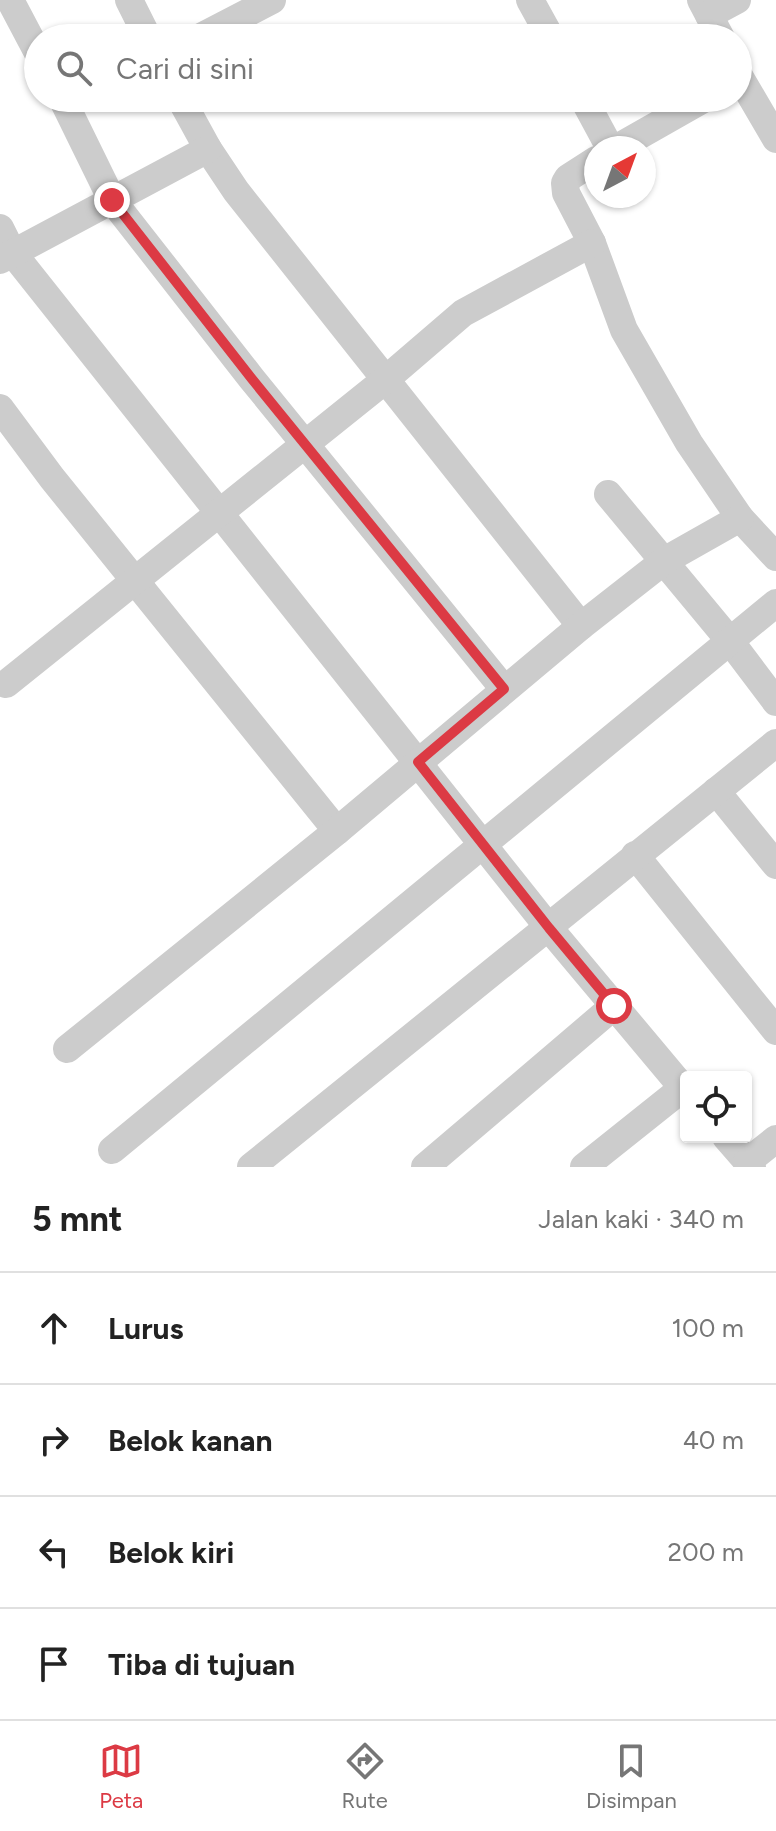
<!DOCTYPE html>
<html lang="id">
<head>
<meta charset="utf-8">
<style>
  :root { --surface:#fff; --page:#f2f2f2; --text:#222; --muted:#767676; --line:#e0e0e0; --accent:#dc3a44 }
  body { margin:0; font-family:Figtree,sans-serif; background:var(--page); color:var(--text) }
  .controls { position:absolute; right:24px; bottom:24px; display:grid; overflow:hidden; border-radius:8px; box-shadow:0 2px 6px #0004 }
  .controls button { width:72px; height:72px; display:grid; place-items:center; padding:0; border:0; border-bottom:2px solid var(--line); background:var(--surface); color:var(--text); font:40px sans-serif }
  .compass { position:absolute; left:584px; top:136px; width:72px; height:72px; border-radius:50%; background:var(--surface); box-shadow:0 2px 6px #0004; rotate:41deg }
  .stop { position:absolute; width:24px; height:24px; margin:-18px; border:6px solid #dc3a44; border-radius:50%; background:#fff }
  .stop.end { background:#dc3a44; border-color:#fff; box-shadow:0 2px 8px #0008 }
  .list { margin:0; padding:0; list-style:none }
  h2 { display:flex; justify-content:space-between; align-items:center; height:104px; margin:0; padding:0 32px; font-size:34px }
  h2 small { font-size:26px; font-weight:400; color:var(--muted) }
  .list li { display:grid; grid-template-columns:52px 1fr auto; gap:24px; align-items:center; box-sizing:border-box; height:112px; padding:0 32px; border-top:2px solid var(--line) }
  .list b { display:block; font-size:30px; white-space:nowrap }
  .list em { font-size:26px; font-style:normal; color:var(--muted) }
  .icon { flex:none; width:44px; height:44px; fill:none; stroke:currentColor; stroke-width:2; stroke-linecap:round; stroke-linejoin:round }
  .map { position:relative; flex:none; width:776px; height:1167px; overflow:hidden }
  .search { position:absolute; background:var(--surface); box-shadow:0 2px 6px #0004; left:24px; right:24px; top:24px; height:88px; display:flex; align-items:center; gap:20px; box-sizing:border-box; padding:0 28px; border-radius:44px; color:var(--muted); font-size:30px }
  .sheet { height:552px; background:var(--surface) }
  nav { display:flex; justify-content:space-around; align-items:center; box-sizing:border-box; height:112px; border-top:2px solid var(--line); background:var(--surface); font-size:22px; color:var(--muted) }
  nav a { display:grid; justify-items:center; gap:4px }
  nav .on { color:var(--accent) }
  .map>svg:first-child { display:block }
</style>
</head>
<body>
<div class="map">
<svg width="776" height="1167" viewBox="0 0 776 1167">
  <rect width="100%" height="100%" fill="#fff"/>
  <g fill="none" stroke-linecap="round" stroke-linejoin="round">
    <!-- minor -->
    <g stroke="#ccc" stroke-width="28">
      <polyline points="10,0 38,53"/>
      <polyline points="129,0 148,38"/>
      <polyline points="530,0 551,38"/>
      <polyline points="701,0 721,38"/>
      <polyline points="709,15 737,0"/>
      <polyline points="199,38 272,0"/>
      <polyline points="738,74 776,139"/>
      <polyline points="62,98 112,200 252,379 504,689"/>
      <polyline points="180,98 208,149 236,191 581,626"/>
      <polyline points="583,98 610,148"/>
      <polyline points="617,148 705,98"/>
      <polyline points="596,160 568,178 565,183 566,193 592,243 624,330 689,443 740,518 776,557"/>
      <polyline points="0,228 12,252 549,928 683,1088 584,1167"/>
      <polyline points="0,260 208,149"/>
      <polyline points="0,408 52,478 337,831"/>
      <polyline points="608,494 730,641 776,702"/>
      <polyline points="6,684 385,380 463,313 592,243"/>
      <polyline points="716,791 776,865"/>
      <polyline points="635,855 776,1031"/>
      <polyline points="67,1049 337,831 581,626 664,561 740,518"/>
      <polyline points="726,1137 752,1167"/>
      <polyline points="112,1150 776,603"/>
      <polyline points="747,1162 776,1139"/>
      <polyline points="251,1167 776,743"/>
      <polyline points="425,1167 614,1006"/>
    </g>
  </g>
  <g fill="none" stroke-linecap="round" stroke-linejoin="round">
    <!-- route -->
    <polyline stroke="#dc3a44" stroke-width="10" points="112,200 252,379 504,689 418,762 549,928 614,1006"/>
  </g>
</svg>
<div class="controls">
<button><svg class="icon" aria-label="locate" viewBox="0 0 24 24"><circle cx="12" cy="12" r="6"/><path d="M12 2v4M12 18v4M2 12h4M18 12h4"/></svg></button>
</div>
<svg class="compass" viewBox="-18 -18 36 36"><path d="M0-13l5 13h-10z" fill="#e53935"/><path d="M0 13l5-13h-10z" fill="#767676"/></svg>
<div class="stop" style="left:614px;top:1006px"></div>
<div class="stop end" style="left:112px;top:200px"></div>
<div class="search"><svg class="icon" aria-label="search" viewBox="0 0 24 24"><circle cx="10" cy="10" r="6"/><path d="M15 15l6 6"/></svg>Cari di sini</div>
</div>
<section class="sheet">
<h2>5 mnt<small>Jalan kaki · 340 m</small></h2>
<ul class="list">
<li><svg class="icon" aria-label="ahead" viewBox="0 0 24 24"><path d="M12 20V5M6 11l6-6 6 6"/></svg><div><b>Lurus</b></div><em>100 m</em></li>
<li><svg class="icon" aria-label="right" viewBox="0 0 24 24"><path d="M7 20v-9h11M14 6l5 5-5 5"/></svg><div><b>Belok kanan</b></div><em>40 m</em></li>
<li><svg class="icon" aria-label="left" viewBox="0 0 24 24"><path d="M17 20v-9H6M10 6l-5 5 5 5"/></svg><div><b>Belok kiri</b></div><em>200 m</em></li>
<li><svg class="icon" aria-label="arrive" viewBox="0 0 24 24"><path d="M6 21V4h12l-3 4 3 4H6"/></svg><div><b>Tiba di tujuan</b></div></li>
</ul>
</section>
<nav>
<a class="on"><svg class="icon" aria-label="map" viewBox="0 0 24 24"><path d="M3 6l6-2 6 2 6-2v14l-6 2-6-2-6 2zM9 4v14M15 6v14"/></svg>Peta</a>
<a><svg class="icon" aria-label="directions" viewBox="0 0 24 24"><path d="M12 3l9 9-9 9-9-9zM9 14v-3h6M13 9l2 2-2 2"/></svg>Rute</a>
<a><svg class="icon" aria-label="saved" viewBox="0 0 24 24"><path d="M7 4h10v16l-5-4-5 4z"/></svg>Disimpan</a>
</nav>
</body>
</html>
